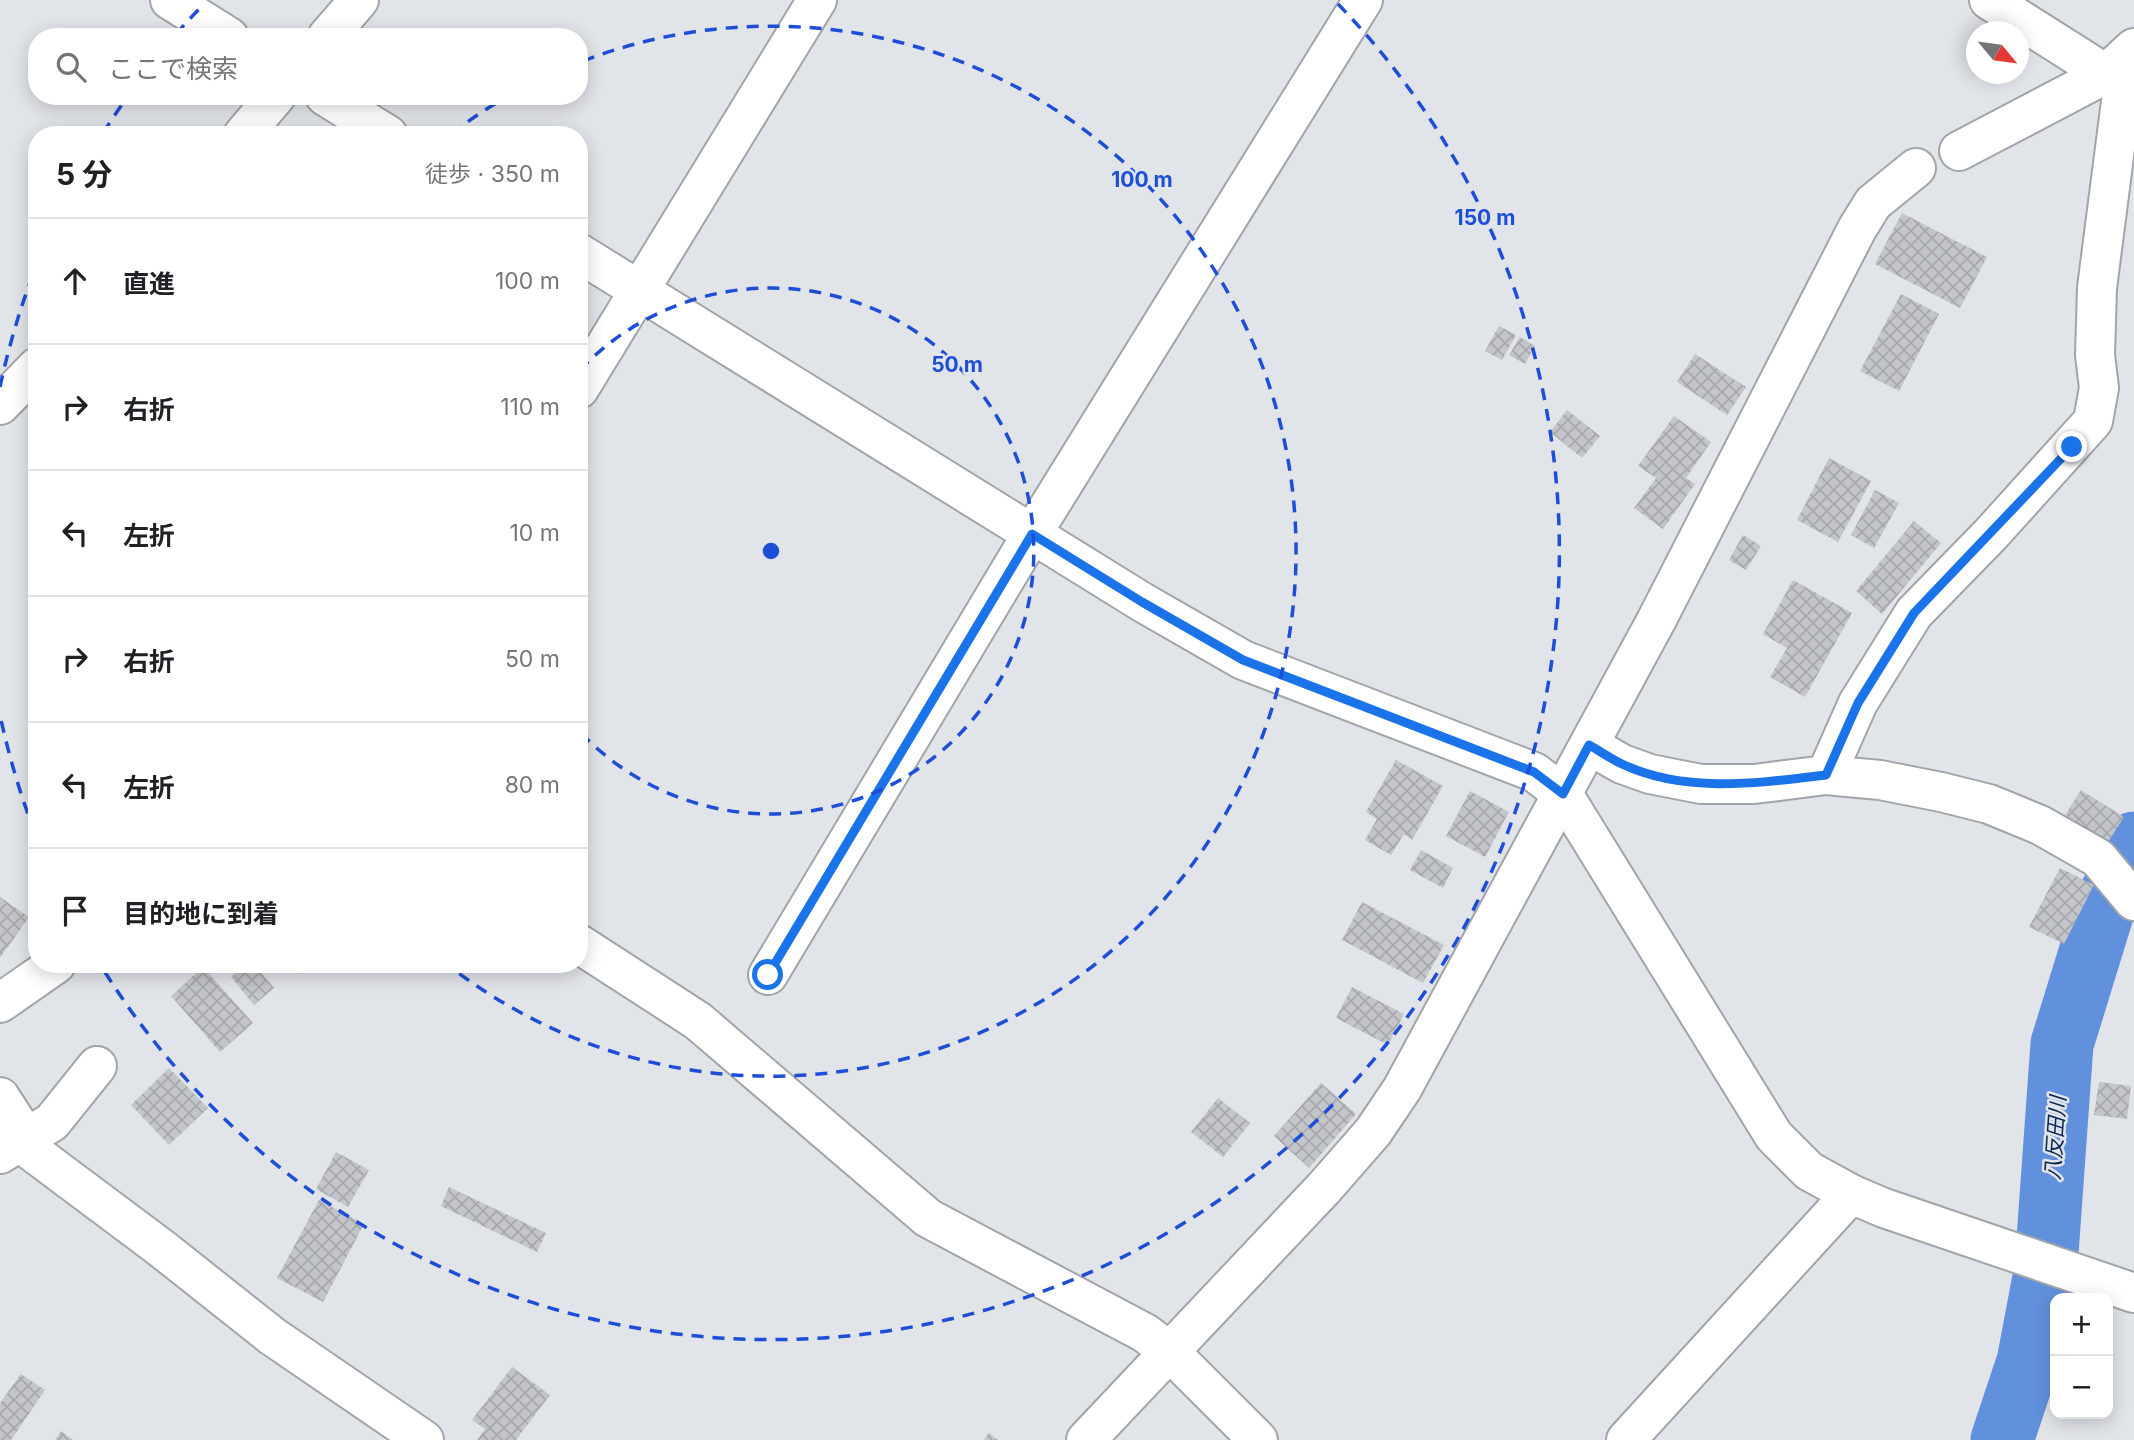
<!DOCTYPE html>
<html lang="ja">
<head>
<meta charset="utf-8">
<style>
  :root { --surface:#fff; --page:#f2f2f2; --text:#202124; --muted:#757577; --line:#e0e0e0 }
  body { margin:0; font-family:Inter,"Noto Sans JP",sans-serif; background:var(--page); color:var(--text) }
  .controls { position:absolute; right:21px; bottom:21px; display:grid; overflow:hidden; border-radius:14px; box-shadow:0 4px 18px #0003 }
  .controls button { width:63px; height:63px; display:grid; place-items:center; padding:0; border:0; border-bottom:2px solid var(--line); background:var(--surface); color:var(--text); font:35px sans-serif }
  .compass { position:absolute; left:1966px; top:21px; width:63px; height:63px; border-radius:50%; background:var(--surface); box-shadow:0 4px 18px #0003; rotate:119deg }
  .stop { position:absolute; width:21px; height:21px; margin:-16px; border:5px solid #1a73e8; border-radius:50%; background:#fff }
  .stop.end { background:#1a73e8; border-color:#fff; box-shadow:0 2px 7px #0008 }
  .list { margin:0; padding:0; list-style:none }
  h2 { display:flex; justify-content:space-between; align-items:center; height:91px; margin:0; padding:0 28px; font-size:30px }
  h2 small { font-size:23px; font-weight:400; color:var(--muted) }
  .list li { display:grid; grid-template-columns:46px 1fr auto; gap:21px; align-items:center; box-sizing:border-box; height:126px; padding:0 28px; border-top:2px solid var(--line) }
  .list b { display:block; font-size:26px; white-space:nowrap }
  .list em { font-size:23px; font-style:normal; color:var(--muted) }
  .icon { flex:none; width:38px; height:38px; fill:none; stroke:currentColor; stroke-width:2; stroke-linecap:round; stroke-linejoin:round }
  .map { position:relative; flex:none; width:2134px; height:1440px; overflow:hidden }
  .search { position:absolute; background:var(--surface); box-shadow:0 4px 18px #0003; left:28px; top:28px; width:560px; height:77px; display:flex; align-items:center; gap:18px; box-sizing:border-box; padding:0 24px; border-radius:28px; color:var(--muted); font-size:26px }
  .panel { position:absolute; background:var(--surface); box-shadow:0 4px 18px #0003; left:28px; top:126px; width:560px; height:847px; border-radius:28px }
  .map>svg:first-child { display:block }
</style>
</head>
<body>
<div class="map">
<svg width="2134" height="1440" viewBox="0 0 2134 1440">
  <defs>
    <pattern id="building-cross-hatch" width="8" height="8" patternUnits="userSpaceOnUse" patternTransform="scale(1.75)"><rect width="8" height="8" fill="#c2c5ca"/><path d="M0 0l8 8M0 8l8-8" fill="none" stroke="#a6a8ac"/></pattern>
  </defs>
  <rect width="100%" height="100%" fill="#e1e4e9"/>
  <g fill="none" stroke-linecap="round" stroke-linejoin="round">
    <!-- river -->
    <polyline stroke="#6191dc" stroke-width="63" points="2002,1440 2028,1362 2046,1267 2062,1044 2103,911 2134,843"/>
  </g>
  <!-- building -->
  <g fill="url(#building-cross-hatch)">
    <polygon points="1902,213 1987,257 1960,308 1875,264"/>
    <polygon points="1901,294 1939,314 1899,391 1860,371"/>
    <polygon points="1499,326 1516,335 1502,360 1485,351"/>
    <polygon points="1520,337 1535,346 1525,364 1509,355"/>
    <polygon points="1695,354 1746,387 1727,415 1677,382"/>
    <polygon points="1567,410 1600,436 1582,458 1550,432"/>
    <polygon points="1674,416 1711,442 1686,478 1695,484 1663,529 1634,508 1656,478 1638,466"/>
    <polygon points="1829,458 1871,481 1838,542 1797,520"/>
    <polygon points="1875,490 1899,503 1874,548 1851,535"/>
    <polygon points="1914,521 1941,543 1882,614 1856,591"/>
    <polygon points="1743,535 1761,546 1746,570 1729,560"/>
    <polygon points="1793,580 1852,613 1805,697 1770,677 1787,648 1763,634"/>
    <polygon points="1396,760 1443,786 1412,840 1404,834 1391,855 1365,840 1377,819 1366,812"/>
    <polygon points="2081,790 2124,817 2108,842 2065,815"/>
    <polygon points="1470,791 1509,812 1485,857 1446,836"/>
    <polygon points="1421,850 1453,868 1443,888 1410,870"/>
    <polygon points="2060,868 2094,885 2064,944 2029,927"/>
    <polygon points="0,897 29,917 0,958"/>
    <polygon points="1362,902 1444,945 1423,983 1342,940"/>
    <polygon points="246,964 254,964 274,988 254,1005 231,977"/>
    <polygon points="285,964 307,964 302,974"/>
    <polygon points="203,967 253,1023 220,1052 171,996"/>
    <polygon points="1352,987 1404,1014 1388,1045 1336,1018"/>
    <polygon points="169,1068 208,1108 169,1145 131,1105"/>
    <polygon points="2099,1082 2131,1086 2127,1119 2094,1115"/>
    <polygon points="1321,1083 1356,1114 1309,1168 1274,1136"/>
    <polygon points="1218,1098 1250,1123 1223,1157 1191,1132"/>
    <polygon points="336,1152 369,1170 348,1207 316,1189"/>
    <polygon points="449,1187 546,1233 537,1252 441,1206"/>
    <polygon points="319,1200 364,1224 323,1302 277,1278"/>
    <polygon points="512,1367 550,1395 516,1440 477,1440 485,1429 472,1420"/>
    <polygon points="21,1374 45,1390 11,1440 0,1440 0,1403"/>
    <polygon points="61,1431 73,1440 55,1440"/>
    <polygon points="989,1433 998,1440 984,1440"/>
  </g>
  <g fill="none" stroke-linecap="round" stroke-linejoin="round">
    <defs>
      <g id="minor">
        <polyline points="170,0 229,37"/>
        <polyline points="1989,0 2106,74"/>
        <polyline points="327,37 359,0"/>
        <polyline points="325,96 388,135"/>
        <polyline points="243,135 276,96"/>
        <polyline points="1959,151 2106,74 2134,48"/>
        <polyline points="579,253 1142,602 1243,660 1534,772 1563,794 1774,1136 1809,1171 1851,1194 1884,1208 2134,1293"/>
        <polyline points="579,389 817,0"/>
        <polyline points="0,405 37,367"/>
        <polyline points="1589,745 1622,764 1650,774 1701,784 1754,784 1826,775 1880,780 1941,792 1989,804 2040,825 2098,858 2134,901"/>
        <polyline points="1826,775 1858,703 1914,613 1991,534 2093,421 2099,388 2095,355 2097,288 2127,55"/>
        <polyline points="579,944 698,1021 928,1218 1145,1333 1170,1352 1258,1440"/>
        <polyline points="768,975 1032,534 1363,0"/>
        <polyline points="0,1003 56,964"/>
        <polyline points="0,1097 26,1137"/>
        <polyline points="18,1141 161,1248 272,1336 424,1440"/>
        <polyline points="0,1154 52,1122 97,1066"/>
        <polyline points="1086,1440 1324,1188 1373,1132 1402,1089 1656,621 1857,229 1873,203 1916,168"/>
        <polyline points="1626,1440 1851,1194"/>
      </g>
    </defs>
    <!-- minor casing -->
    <use href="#minor" stroke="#a1a4a8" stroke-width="42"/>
    <!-- minor -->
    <use href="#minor" stroke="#fff" stroke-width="38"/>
  </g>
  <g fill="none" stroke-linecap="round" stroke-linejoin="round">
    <!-- route -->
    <path stroke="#1a73e8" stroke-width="9" d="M768,975L1032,534L1142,602L1243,660L1534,772L1563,794L1589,745C1600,751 1611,759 1622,764C1685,794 1759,783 1826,775L1858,703L1914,613L2072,447"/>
  </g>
  <!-- distance rings -->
  <g fill="none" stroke="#1d4ed8" stroke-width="3.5" stroke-dasharray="12 9">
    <path d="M580 370A263 263 0 1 1 580 732"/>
    <path d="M451 134A525 525 0 0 1 508 96M583 61A525 525 0 1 1 448 965"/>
    <path d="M35 833A788 788 0 0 1 0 715M0 387A788 788 0 0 1 35 269M103 133A788 788 0 0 1 126 99M176 34A788 788 0 0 1 204 4M1338 4A788 788 0 1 1 103 969"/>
  </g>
  <g text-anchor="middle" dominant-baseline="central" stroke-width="5" stroke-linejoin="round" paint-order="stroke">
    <!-- water labels -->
    <g font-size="21" font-style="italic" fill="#082756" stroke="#e1e4e9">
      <text transform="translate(2055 1138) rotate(-86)">八反田川</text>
    </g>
  </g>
  <circle cx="771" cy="551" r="10" fill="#1d4ed8" stroke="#e1e4e9" stroke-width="3.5"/>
  <g font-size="21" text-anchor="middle" font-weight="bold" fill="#1d4ed8" stroke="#e1e4e9" stroke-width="5" stroke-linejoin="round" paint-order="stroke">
    <text x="1142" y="187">100 m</text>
    <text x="1485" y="225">150 m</text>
    <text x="957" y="372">50 m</text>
  </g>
</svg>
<div class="controls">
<button>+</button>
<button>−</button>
</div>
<svg class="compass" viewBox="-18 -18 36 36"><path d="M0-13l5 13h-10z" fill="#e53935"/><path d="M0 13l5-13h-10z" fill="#757577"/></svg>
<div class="stop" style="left:768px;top:975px"></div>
<div class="stop end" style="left:2072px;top:447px"></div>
<div class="search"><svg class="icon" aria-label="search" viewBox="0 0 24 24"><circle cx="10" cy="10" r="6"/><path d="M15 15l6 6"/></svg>ここで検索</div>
<section class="panel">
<h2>5 分<small>徒歩 · 350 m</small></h2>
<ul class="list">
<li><svg class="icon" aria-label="ahead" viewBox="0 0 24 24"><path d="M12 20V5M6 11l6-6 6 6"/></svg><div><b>直進</b></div><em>100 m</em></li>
<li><svg class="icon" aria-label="right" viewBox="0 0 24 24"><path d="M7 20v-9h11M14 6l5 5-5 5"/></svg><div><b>右折</b></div><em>110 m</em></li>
<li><svg class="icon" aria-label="left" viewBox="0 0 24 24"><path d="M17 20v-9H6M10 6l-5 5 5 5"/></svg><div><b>左折</b></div><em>10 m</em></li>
<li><svg class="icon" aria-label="right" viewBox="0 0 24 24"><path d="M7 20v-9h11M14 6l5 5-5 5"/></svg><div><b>右折</b></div><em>50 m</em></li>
<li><svg class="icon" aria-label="left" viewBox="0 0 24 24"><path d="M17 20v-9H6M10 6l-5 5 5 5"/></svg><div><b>左折</b></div><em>80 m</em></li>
<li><svg class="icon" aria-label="arrive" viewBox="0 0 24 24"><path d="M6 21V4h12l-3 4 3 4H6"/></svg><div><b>目的地に到着</b></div></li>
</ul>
</section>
</div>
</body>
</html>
